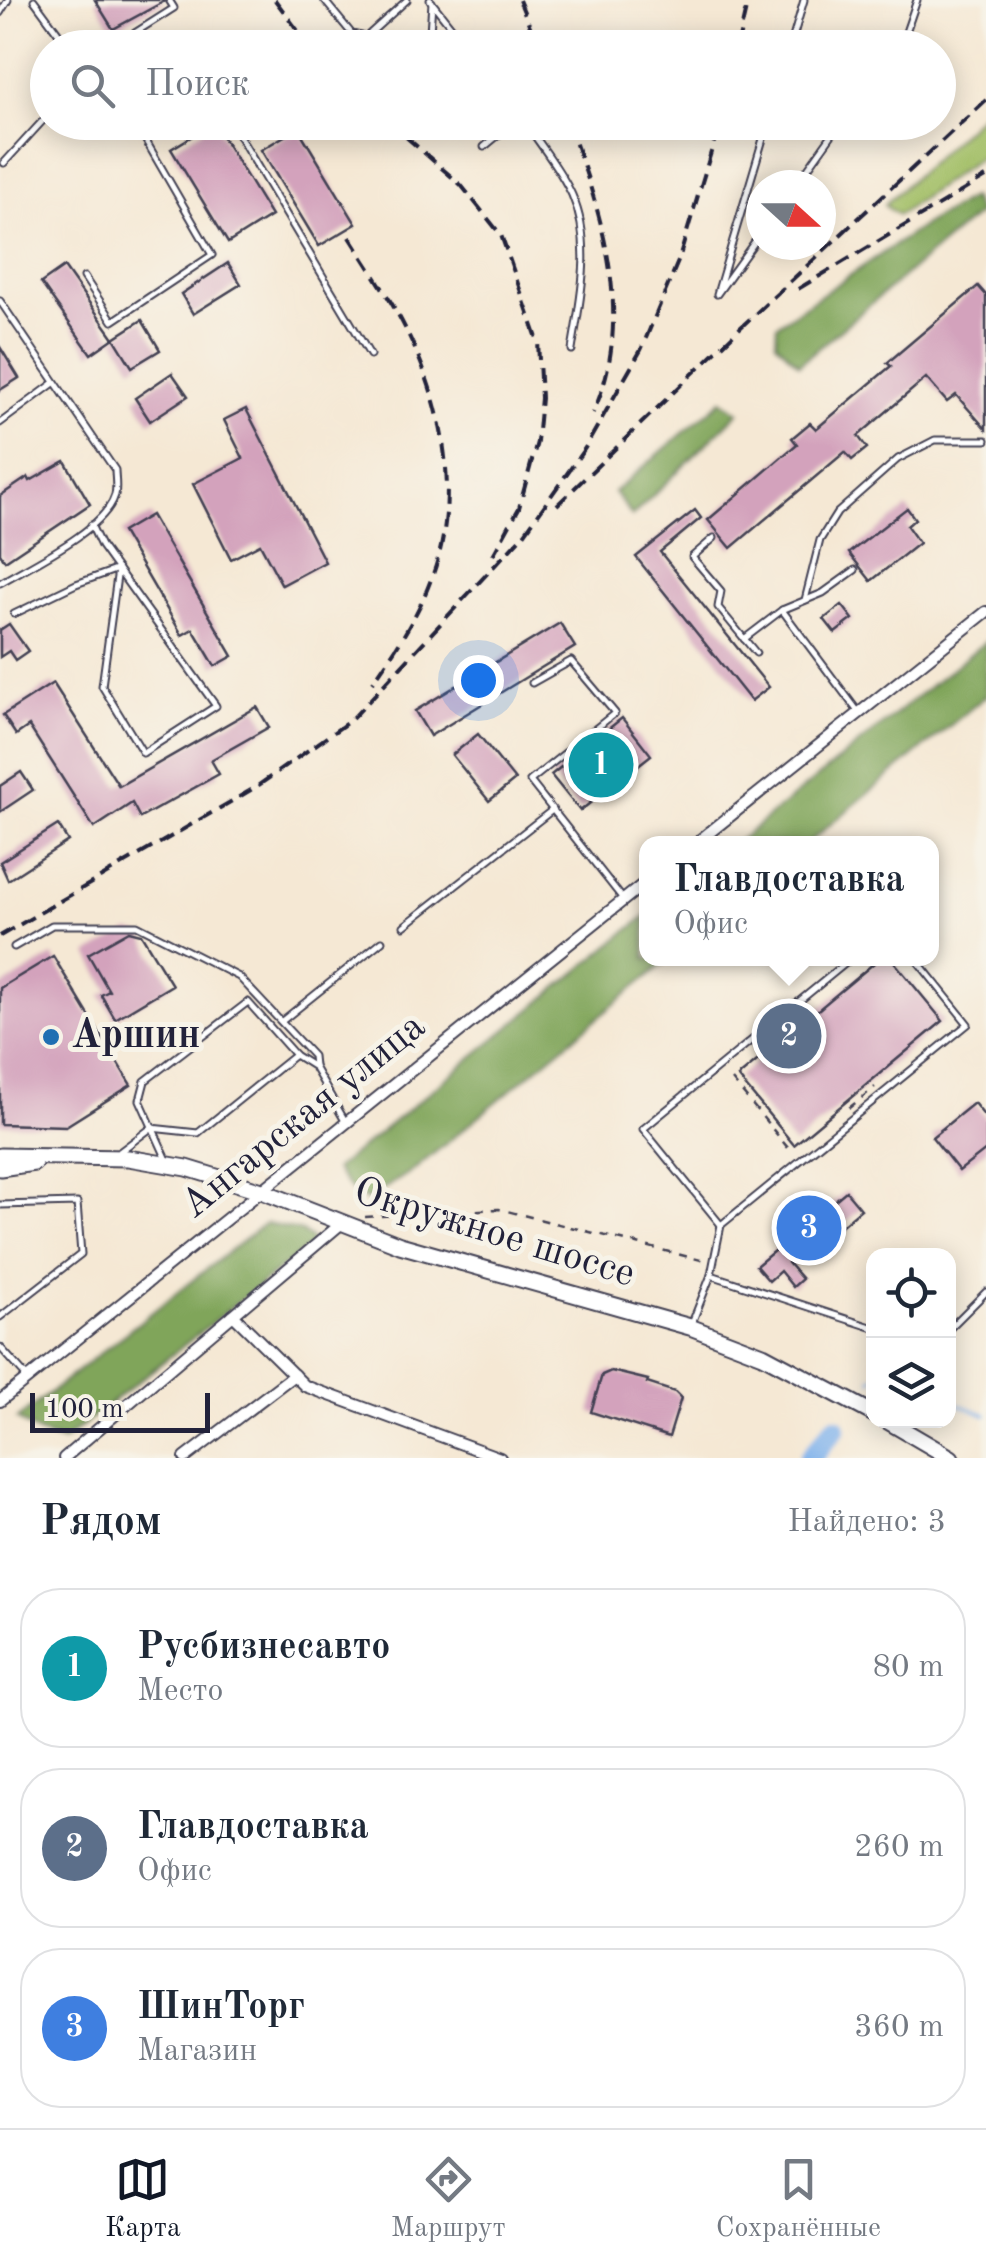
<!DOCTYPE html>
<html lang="ru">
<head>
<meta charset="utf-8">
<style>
  :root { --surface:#fff; --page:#f2f2f3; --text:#1f2937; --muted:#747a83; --line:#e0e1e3; --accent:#111827 }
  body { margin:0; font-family:"Old Standard TT",serif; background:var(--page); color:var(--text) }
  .controls { position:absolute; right:30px; bottom:30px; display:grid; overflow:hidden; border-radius:20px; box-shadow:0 5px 25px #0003 }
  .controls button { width:90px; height:90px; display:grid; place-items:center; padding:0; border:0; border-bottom:2px solid var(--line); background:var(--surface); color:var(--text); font:50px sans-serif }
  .compass { position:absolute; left:746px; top:170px; width:90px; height:90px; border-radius:50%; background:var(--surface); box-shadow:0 5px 25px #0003; rotate:111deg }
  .scale { position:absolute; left:30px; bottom:25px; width:180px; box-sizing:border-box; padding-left:10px; border:5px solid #22223b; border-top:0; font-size:28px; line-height:35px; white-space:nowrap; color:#22223b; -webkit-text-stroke:8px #f7f3e8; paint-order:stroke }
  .you { position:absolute; left:478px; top:680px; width:35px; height:35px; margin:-25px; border:8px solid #fff; border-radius:50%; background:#1a73e8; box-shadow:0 0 0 15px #1a73e833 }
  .badge { display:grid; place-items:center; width:65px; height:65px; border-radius:50%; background:var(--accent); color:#fff; font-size:32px; font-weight:700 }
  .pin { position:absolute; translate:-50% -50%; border:5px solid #fff; box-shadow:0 2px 10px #0006 }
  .popup { position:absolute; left:639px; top:836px; width:300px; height:130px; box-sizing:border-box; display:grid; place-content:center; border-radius:20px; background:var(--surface); filter:drop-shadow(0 2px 8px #0005); font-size:32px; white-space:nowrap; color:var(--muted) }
  .popup b { font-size:38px; color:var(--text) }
  .popup::after { content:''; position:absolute; left:50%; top:100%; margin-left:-20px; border:20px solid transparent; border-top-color:var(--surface) }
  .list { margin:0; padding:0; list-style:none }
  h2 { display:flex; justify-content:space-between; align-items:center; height:130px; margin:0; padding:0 40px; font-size:42px }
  h2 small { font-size:32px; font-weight:400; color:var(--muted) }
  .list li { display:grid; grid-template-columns:65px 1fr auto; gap:30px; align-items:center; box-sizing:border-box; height:160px; margin:0 20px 20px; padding:0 20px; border:2px solid var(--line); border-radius:40px }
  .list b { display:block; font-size:38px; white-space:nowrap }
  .list p { margin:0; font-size:32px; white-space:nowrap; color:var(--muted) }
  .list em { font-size:32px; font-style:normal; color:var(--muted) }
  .icon { flex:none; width:55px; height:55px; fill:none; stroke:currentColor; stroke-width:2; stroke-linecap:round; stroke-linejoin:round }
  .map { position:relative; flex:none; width:986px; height:1458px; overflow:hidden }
  .search { position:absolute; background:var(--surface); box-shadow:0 5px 25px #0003; left:30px; right:30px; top:30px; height:110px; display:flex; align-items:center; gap:25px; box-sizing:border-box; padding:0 35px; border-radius:55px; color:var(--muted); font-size:38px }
  .sheet { height:670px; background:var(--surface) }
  nav { display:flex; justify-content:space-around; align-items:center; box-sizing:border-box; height:140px; border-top:2px solid var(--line); background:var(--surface); font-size:28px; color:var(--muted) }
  nav a { display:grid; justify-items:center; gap:5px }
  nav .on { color:var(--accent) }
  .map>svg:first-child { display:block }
</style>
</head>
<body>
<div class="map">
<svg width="986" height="1458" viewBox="0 0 986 1458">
  <rect width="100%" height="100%" fill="#f7f3e8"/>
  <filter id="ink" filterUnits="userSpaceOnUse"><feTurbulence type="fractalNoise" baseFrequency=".01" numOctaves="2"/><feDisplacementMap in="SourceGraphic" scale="20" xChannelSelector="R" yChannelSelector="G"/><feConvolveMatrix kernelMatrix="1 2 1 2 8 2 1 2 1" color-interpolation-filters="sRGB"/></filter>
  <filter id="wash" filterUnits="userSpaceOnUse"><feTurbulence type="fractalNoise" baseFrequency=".0048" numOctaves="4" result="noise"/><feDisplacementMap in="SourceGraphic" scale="40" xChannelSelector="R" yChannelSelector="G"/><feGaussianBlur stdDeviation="2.25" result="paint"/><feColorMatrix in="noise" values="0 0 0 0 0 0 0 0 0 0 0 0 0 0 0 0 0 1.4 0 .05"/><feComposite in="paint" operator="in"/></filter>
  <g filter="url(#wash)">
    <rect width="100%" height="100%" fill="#f5e8d4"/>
    <!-- green -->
    <polygon fill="#a1be65" stroke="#627050" stroke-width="2.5" points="986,110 986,153 898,215 884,205"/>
    <!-- forest -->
    <g fill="#80a55a" stroke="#51644a" stroke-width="2.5">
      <polygon points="971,198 979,213 799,364 776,342 777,325 927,223"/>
      <polygon points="722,400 739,412 632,516 614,492"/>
      <polygon points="986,641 986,696 808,843 736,843"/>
      <polygon points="646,916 646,958 669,959 415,1169 367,1200 349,1188 335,1169"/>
      <polygon points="265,1223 302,1232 314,1242 63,1441 38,1433 17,1419"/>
    </g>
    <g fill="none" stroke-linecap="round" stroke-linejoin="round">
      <!-- stream -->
      <g stroke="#80b2ec" stroke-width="4">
        <polyline points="872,1380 874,1377"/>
        <polyline points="948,1400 986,1415"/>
      </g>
      <!-- river -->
      <polyline stroke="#80b2ec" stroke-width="22" points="810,1458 835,1428"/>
    </g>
    <g id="blocks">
      <!-- building -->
      <g fill="#d3a2bc">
        <polygon points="95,0 163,0 163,2 113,29"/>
        <polygon points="214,123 271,216 228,243 171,149"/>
        <polygon points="298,128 356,224 319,246 261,150"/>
        <polygon points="228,263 241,284 193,314 181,294"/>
        <polygon points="64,267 114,338 91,354 41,283"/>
        <polygon points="978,286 986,295 986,429 956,395 947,402 926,378 858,436 867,448 852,460 845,452 731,548 708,520 797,444 792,438 810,423 816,429 891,366 887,363"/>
        <polygon points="142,320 160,350 132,367 114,338"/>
        <polygon points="0,347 19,378 0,390"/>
        <polygon points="172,373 188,396 150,421 135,398"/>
        <polygon points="246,409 325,562 282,585 260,544 231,559 193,484 243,458 224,420"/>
        <polygon points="65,461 90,504 5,561 0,553 0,496 28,477 30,481"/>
        <polygon points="907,508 915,519 907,526 919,543 871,581 849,553"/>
        <polygon points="695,510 701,518 660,552 769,687 751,701 636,557"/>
        <polygon points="151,515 233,656 215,666 193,629 182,635 122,532"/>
        <polygon points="842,605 853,619 835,633 824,619"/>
        <polygon points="560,623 575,647 430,736 415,711"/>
        <polygon points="9,624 28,651 15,660 9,651 0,657 0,630"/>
        <polygon points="53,683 119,786 257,707 269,727 211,760 219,774 140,818 132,803 94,828 29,726 16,735 3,715"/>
        <polygon points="622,718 651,755 580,811 551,775"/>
        <polygon points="478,734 515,780 489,801 452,755"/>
        <polygon points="21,772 33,790 0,812 0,786"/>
        <polygon points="58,825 68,841 8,880 0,862"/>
        <polygon points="129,931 141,934 172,985 115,1019 101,995 109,991 88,954"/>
        <polygon points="53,956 131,1085 66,1126 0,1124 0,988"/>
        <polygon points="880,958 891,958 943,1021 794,1145 738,1077"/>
        <polygon points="974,1103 986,1118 986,1150 959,1171 932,1137"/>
        <polygon points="846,1191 861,1209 817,1246 814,1242 788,1263 802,1279 793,1287 780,1271 769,1281 756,1266"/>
        <polygon points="611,1371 648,1380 647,1383 675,1392 681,1398 669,1437 591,1412 602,1375"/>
      </g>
    </g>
  </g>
  <g filter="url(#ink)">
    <use href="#blocks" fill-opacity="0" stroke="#424052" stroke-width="2.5"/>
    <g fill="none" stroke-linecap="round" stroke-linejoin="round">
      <defs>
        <g id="service">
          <polyline points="34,0 62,38 97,48"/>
          <polyline points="324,0 352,34 366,37 407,0"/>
          <polyline points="430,0 468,48"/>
          <polyline points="0,13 8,0"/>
          <polyline points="111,48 174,8 169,0"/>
          <polyline points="429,48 432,2"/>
          <polyline points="790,48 804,0"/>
          <polyline points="895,48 906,32 917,0"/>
          <polyline points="231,122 370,355"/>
          <path d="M525,122C541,146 561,170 572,195C594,245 580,299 572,350"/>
          <polyline points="484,147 514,122"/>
          <polyline points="4,163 48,115"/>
          <polyline points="796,185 841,122"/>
          <polyline points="761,233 717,294 768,122"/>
          <polyline points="84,277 113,321 212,255 135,122"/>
          <path d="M0,301L115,470C115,477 117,488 115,495C105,530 30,565 0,583"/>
          <polyline points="0,423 54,383"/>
          <polyline points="714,538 692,557 721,591 718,607 756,653"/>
          <polyline points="805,600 820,540 837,513 898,459 935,440 986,440"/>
          <polyline points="782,610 823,593 855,570"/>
          <polyline points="14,614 76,584 118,569 102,686 143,753 216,706 101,546 91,525"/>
          <polyline points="744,639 782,610 859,713"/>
          <polyline points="532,683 571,661 615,713 530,781 623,899"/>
          <polyline points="404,926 551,811"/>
          <polyline points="14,947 52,925 137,925 239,977 313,1056 314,1066"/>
          <polyline points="852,958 643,1129 721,1225 968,1024 915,958"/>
          <polyline points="282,1021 382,941"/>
          <polyline points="118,1153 151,1128 198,1133 295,1055"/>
          <polyline points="168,1162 140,1100 145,1081 248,1002 295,1055 314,1067 345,1121"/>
          <polyline points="0,1205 77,1203 81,1254 0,1317"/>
          <polyline points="711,1275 874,1328"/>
          <polyline points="692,1323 711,1275 721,1225"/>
          <polyline points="948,1330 986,1292"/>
          <polyline points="0,1347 26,1376"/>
        </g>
        <g id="minor">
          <polyline points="695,844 986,612"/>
          <polyline points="233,1315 305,1386 500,1458"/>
          <polyline points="0,1401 646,882"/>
          <polyline points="64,1458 342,1223"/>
          <polyline points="185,1458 294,1375"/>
        </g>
        <g id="primary">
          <polyline points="0,1156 128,1158 187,1168 259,1190 400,1245 690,1327 763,1355 874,1414"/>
          <polyline points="0,1168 34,1163"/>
          <polyline points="886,1420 951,1458"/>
        </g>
      </defs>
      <!-- service casing -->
      <use href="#service" stroke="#424052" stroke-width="9"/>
      <!-- minor casing -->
      <use href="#minor" stroke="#424052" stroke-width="14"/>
      <!-- primary casing -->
      <use href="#primary" stroke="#424052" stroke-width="19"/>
      <!-- path -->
      <g stroke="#424052" stroke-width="2.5" stroke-dasharray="8 8" stroke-linecap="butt">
        <polyline points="732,1080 793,1154"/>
        <polyline points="849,1108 875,1087"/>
        <polyline points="365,1217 499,1209 705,1261"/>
      </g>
      <!-- service -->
      <use href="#service" stroke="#fff" stroke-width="5"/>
      <!-- minor -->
      <use href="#minor" stroke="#fff" stroke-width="10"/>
      <!-- primary -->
      <use href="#primary" stroke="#fff" stroke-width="15"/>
      <!-- rail -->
      <g stroke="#22223b" stroke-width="4" stroke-dasharray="15 8" stroke-linecap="butt">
        <polyline points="275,0 311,48"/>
        <polyline points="519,0 539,48"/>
        <polyline points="737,48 748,0"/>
        <polyline points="389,122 461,185 501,235 538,341 541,398 537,442 519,508 493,555"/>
        <path d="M568,122C602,215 636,318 593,413"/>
        <path d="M350,237C370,269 393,302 409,336C445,410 462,503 430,582C416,619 395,650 373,682"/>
        <polyline points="798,289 986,177"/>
        <polyline points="557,505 740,328 986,100"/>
        <polyline points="0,936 256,787 351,720 524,534 585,448 641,350 679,259 720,122"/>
      </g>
    </g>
  </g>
  <!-- markers -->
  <circle fill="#1f6fb2" stroke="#f7f3e8" stroke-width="4" cx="51" cy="1037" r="10"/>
  <g text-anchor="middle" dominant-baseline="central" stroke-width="10" stroke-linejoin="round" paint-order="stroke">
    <!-- poi labels -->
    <g font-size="40" font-weight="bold" fill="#22223b" stroke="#f7f3e8" text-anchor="start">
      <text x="71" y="1037">Аршин</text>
    </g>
    <!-- street labels -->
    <g font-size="40" fill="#22223b" stroke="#f7f3e8">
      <text transform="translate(304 1117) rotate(-39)">Ангарская улица</text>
      <text transform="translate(494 1234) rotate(17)">Окружное шоссе</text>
    </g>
  </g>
</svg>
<div class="controls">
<button><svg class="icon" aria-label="locate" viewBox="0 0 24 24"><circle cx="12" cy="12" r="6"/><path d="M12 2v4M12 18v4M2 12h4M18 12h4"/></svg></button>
<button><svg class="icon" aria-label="layers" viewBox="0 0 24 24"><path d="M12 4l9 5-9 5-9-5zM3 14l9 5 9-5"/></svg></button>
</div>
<svg class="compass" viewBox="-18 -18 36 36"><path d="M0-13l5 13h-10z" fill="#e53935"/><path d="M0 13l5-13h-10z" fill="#747a83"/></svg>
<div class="scale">100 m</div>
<div class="you"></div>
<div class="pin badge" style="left:601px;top:765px;background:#0f9aa8">1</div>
<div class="pin badge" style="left:789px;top:1036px;background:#5c6f8a">2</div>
<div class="popup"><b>Главдоставка</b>Офис</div>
<div class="pin badge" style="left:809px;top:1228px;background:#3f7fe0">3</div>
<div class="search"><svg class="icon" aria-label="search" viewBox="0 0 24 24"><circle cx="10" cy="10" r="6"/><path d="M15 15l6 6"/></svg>Поиск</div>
</div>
<section class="sheet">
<h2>Рядом<small>Найдено: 3</small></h2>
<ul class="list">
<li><span class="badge" style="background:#0f9aa8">1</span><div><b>Русбизнесавто</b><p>Место</p></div><em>80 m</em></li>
<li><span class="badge" style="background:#5c6f8a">2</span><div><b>Главдоставка</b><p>Офис</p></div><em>260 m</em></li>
<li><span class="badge" style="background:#3f7fe0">3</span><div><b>ШинТорг</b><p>Магазин</p></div><em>360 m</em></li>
</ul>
</section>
<nav>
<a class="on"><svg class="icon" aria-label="map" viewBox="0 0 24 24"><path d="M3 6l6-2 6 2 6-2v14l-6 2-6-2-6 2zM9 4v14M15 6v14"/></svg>Карта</a>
<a><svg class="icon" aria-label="directions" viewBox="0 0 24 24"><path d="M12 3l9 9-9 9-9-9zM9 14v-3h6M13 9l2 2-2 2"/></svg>Маршрут</a>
<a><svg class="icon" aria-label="saved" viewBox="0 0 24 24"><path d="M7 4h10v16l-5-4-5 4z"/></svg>Сохранённые</a>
</nav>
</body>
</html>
